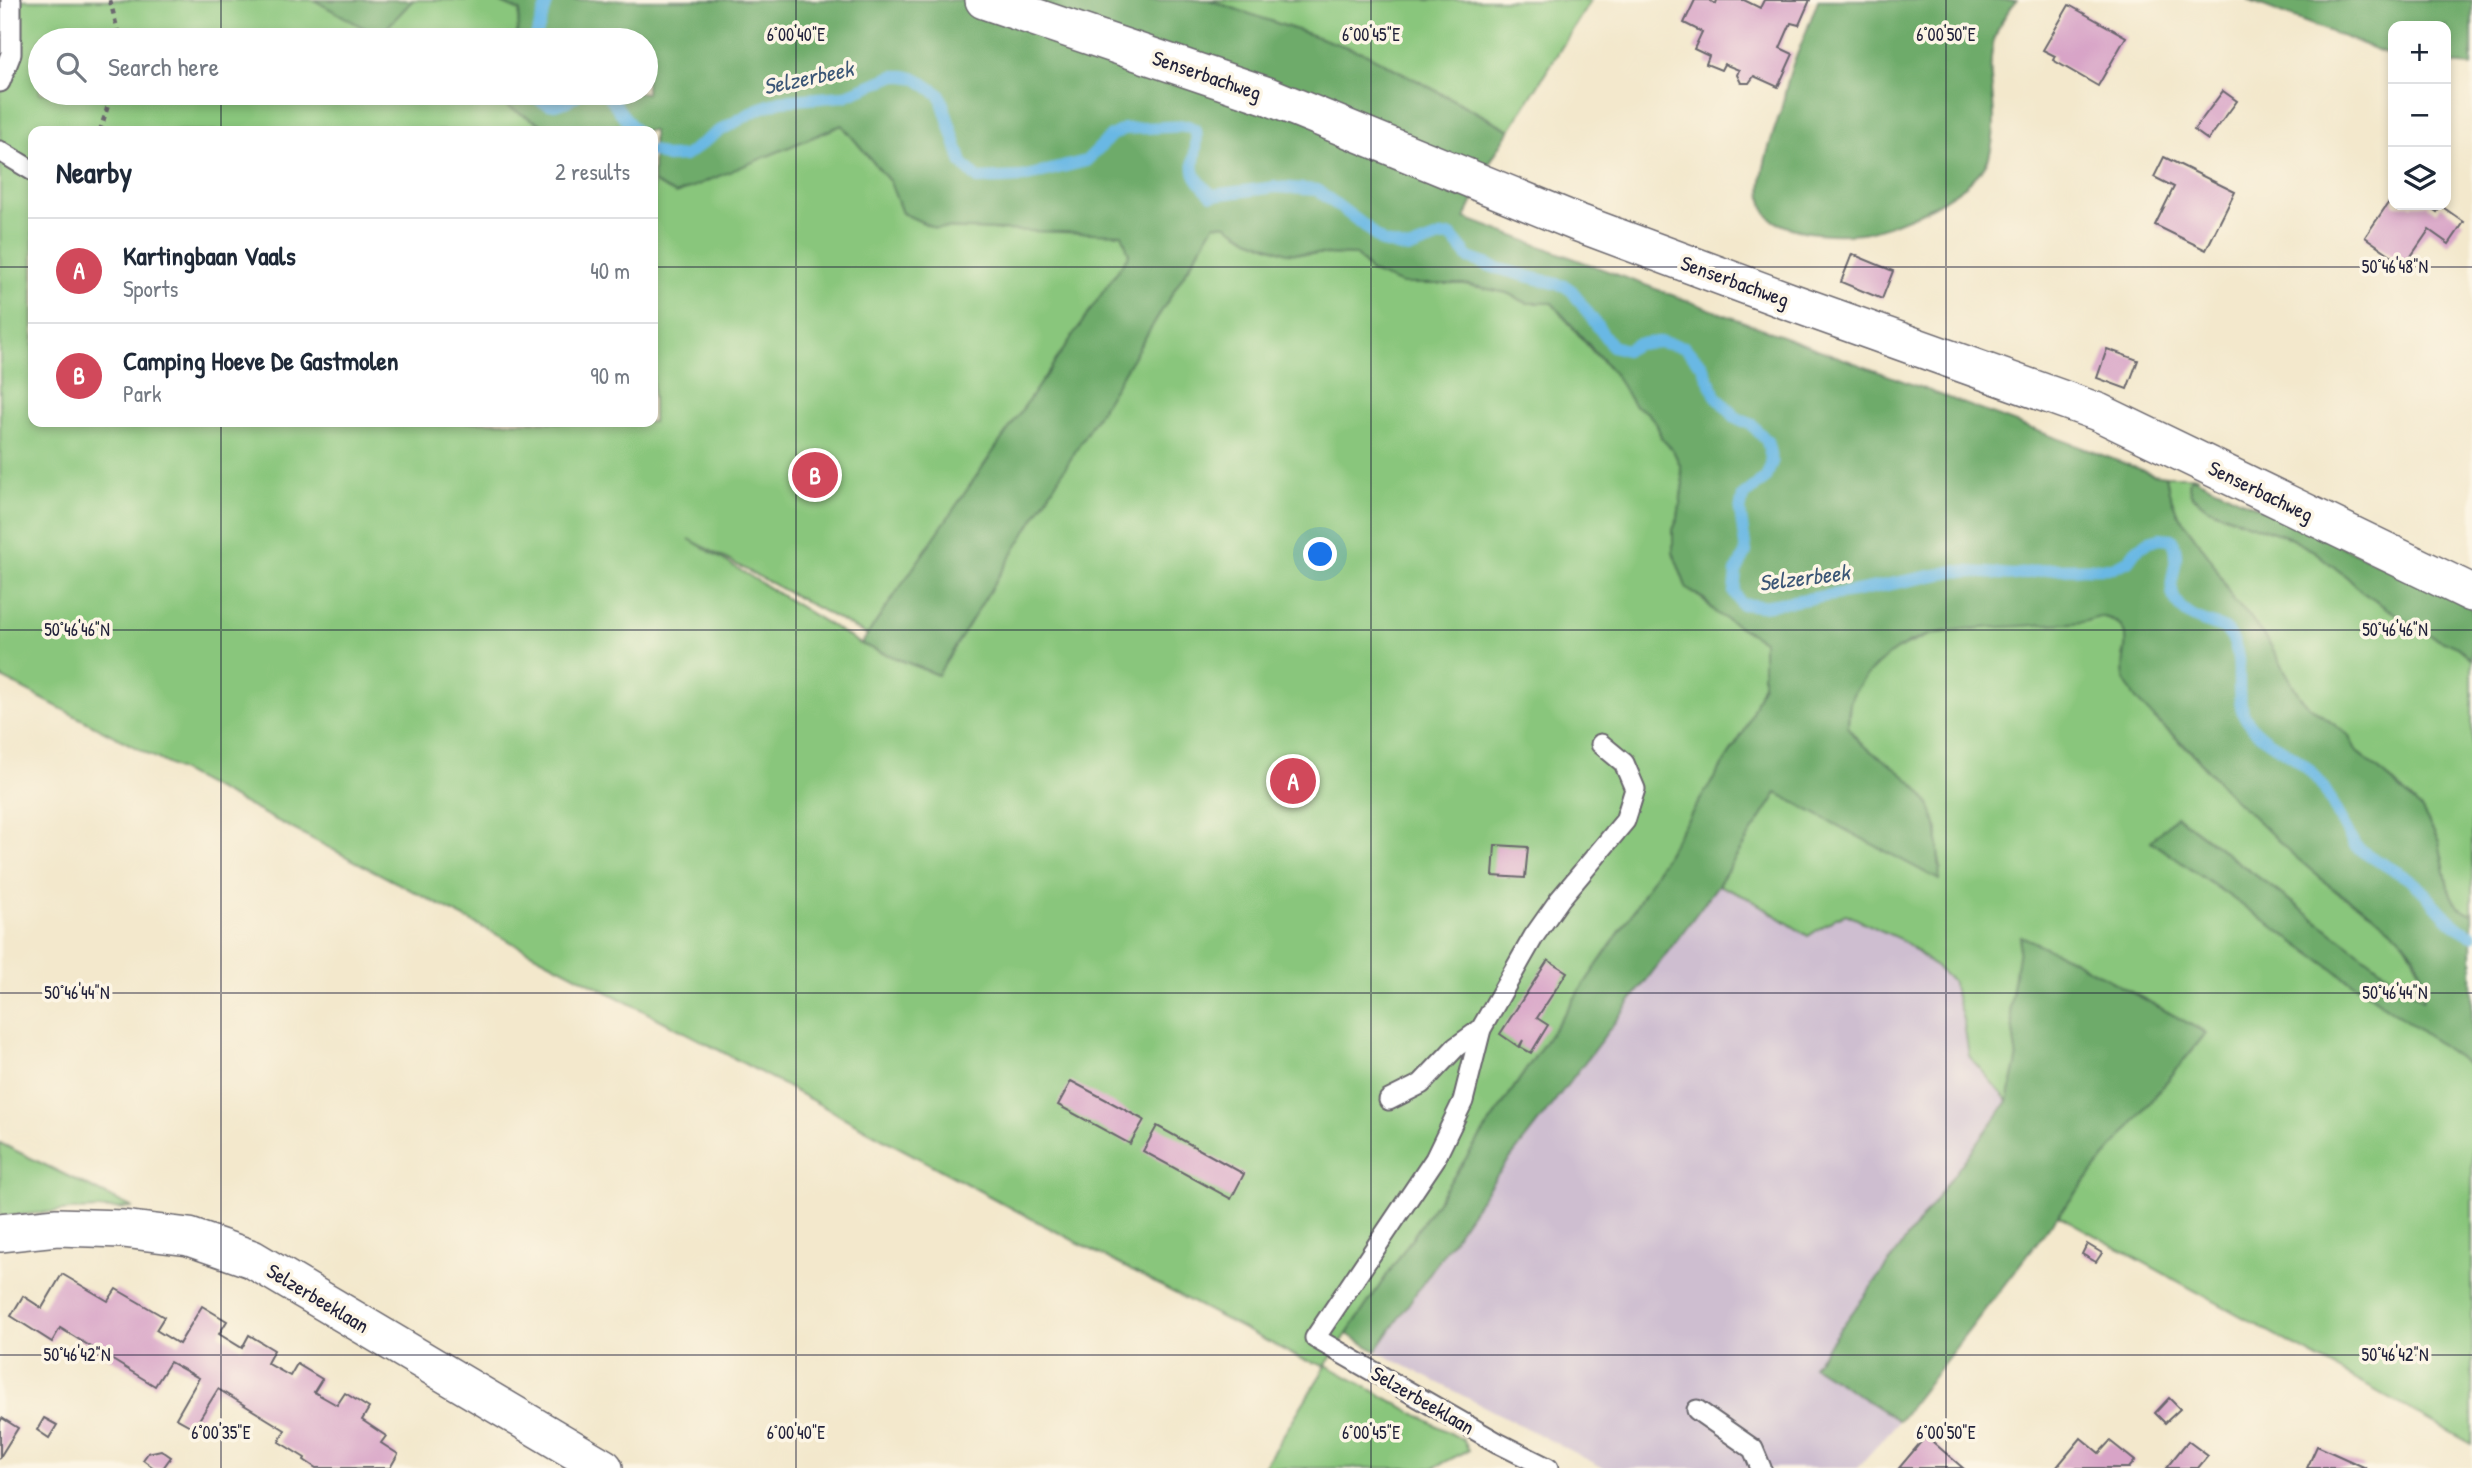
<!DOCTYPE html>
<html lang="en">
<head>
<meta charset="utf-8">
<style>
  :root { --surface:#fff; --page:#f6f6f7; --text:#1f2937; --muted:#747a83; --line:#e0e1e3; --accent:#d1495b }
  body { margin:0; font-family:"Patrick Hand",sans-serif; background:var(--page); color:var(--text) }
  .controls { position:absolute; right:21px; top:21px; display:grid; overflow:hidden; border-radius:14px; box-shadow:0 4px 10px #0003 }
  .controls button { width:63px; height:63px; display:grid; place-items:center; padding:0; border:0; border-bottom:2px solid var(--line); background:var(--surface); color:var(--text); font:35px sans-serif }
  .you { position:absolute; left:1321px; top:555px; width:24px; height:24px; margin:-18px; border:5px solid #fff; border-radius:50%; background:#1a73e8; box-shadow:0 0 0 10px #1a73e833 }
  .badge { display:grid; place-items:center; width:46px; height:46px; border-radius:50%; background:var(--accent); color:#fff; font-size:23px; font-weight:700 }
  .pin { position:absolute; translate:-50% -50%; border:4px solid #fff; box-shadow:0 2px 7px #0006 }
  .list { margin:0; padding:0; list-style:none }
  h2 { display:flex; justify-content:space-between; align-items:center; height:91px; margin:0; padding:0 28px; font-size:30px }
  h2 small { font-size:23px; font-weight:400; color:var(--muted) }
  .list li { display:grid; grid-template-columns:46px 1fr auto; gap:21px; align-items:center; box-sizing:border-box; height:105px; padding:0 28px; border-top:2px solid var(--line) }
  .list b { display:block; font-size:26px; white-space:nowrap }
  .list p { margin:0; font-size:23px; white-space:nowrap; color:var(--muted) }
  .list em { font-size:23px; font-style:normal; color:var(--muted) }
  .icon { flex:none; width:38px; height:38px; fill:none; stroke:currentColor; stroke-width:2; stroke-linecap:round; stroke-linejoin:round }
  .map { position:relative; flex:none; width:2472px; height:1468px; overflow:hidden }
  .search { position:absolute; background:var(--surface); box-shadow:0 4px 10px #0003; left:28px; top:28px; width:630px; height:77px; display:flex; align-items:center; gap:18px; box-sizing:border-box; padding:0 24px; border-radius:38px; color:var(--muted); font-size:26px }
  .panel { position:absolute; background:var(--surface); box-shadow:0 4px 10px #0003; left:28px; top:126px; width:630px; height:301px; border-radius:14px }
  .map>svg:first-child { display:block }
</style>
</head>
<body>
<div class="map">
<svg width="2472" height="1468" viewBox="0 0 2472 1468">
  <rect width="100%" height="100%" fill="#fcf5e5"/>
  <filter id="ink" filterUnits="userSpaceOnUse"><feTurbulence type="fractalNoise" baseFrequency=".0143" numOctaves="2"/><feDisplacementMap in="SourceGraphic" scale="14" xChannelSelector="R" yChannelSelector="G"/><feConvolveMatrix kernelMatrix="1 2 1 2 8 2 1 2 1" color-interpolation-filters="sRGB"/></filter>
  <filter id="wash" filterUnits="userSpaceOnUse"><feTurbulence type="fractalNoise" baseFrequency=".00686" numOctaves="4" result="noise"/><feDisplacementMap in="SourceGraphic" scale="28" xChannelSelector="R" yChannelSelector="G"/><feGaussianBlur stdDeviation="1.57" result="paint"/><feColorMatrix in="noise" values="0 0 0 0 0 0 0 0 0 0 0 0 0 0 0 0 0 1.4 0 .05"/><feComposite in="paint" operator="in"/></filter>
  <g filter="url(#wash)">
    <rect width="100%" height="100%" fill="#f3e8cc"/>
    <!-- industrial -->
    <polygon fill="#cebed0" points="1718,885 1750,899 1808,936 1836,918 1846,914 1904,941 1951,980 1964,1023 1969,1056 2008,1101 1814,1366 1899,1421 1857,1468 1604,1468 1376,1351 1496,1177 1578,1071"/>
    <!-- green -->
    <g fill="#89c67b" stroke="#56745b" stroke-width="2" fill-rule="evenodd">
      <path d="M0,0H314L378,36L413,0H495L520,11L516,40H40V93H510L508,107L555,131H33V422H653V182L676,194L842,125L890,182L902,213L935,228L1122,233L1188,269L1214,224L1227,225L1249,239L1287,253L1356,255L1371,272L1464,284L1507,293L1527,303H1552L1594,353L1613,372L1634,405L1648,413L1657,425L1662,439L1673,450L1680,465L1683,483L1678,518L1673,530V552L1687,589L1704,600L1716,613L1763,641V684L1745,730L1679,833L1631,915L1326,1365L1463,1440L1469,1450L1433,1468H1263L1326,1366L1301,1359L1017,1211L717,1049L0,677ZM689,539L938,673L937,675L861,644Z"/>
      <polygon points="1209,0 1591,0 1510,130 1367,54"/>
      <polygon points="2166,476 2197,476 2191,495 2206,507 2224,515 2286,536 2314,551 2348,578 2362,592 2425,633 2458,647 2472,659 2472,914 2458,907 2452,897 2448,887 2439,842 2422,810 2389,778 2357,752 2348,735 2308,705 2300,697 2271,646 2250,617 2233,600 2211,559 2177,513 2169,492"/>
      <path d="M2102,616C2124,624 2130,633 2123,656L2158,722L2189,750L2224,789L2304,864L2338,893L2373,914L2404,940L2422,974L2425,987L2423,1001L2177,816L2152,841L2472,1067V1444L2058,1215L2206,1033L2071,959L2022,937L2010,1008L2017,1060L2008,1101L1969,1056L1964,1023L1951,980L1904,941L1846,914L1836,918L1808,936L1750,899L1718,885L1777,793L1941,868L1938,853V829L1916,786L1862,745L1848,727L1850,703L1854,692L1873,666L1896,650L1931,634L1996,626L2078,622Z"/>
      <polygon points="0,1143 133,1208 71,1210 0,1217"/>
    </g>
    <!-- forest -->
    <g fill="#6eab6b" stroke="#486653" stroke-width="2">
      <polygon points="314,0 413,0 379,36"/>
      <path d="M495,0H1209L1367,54L1510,130L1493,157L1465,218L2153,474L2166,476L2169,492L2177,513L2211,559L2233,600L2250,617L2271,646L2300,697L2308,705L2348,735L2357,752L2389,778L2422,810L2439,842L2448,887L2452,897L2458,907L2472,914V1067L2151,841L2176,816L2423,1000C2431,948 2379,918 2341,894C2328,886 2316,874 2304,864C2283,848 2266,827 2246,810C2224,792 2208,768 2188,748C2166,728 2140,710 2126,683C2116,662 2138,633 2113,620C2110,619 2106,617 2103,617C2097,616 2089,621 2082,622C2067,624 2050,623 2035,625C2002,628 1967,626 1934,634C1902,641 1872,664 1855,691C1848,701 1848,716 1848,727C1857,743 1869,750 1884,760C1918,785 1938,802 1938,847C1938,859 1941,868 1939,880L1777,793L1718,885L1578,1071L1496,1177L1376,1351L1347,1334L1631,915L1679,833L1745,730L1763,684V641L1716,613L1704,599L1687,589L1673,552V530L1678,518L1683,483L1680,465L1673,450L1662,439L1657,425L1648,413L1634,405L1613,372L1552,303H1527L1507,293L1464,284H1402L1371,272L1356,255L1287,253L1249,239L1227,225L1215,224L938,675L861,644L1129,254L1122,234L935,228L902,213L890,182L842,125L676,194L653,182V131H555L508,107L510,93H646V40H516L520,11Z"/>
      <path d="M1818,0H2017C1967,57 2007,98 1989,157C1979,189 1894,229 1861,233C1836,236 1801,234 1778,223C1743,206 1773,136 1781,110C1785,95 1787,79 1793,64C1802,43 1810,22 1818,0Z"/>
      <polygon points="2248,0 2472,0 2472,66 2446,64 2446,26 2393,26 2393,56"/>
      <polygon points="2192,477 2472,607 2472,659 2458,647 2425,633 2362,592 2348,578 2314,551 2286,536 2249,524 2206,507 2191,494 2188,482"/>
      <polygon points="2021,936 2071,959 2206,1033 2058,1215 1899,1421 1813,1366 2008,1101 2017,1060 2010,1008"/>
    </g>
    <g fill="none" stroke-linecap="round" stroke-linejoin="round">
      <!-- stream -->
      <g stroke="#69b8e4" stroke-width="12">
        <polyline points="535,40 548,0"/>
        <path d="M532,93C547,111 563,106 580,93"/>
        <polyline points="606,93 635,131"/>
        <path d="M653,151L667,157L685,156L716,133L758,109L781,101L844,96L893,76H905L917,79L940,95L962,163L978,179L1023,177L1086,161L1111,136L1124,129L1188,126L1196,130C1200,164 1180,166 1212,195L1276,187L1317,190L1365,226L1382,242L1408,249L1440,237L1451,236L1469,258L1496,268L1565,286L1572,291L1612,346L1626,350L1637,344L1659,342L1684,347L1702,365L1716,396L1735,417L1752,425L1767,441L1772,462L1766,478L1743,496L1740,511L1746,552L1736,572L1734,592L1741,604L1762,606L1852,592L1955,571L2014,575L2051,569L2113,568L2128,561L2136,550L2149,541L2160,538L2171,539C2185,558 2164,581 2175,600C2184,615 2198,620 2214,625C2215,625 2223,628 2224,629C2249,649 2232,691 2244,715C2256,739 2284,748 2304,765C2331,789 2336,817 2355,845C2363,855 2396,870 2409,879C2431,894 2446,925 2472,935"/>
      </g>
    </g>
    <g id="blocks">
      <!-- building -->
      <g fill="#d8a4c7">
        <polygon points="1695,0 1709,0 1716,4 1717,0 1744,0 1760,8 1764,0 1810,0 1799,25 1791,23 1780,48 1793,54 1778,87 1754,76 1749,83 1741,83 1737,75 1739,70 1724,64 1721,70 1706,64 1709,56 1694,49 1702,32 1684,23"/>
        <polygon points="2069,5 2126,37 2098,86 2053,60 2055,56 2043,50"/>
        <polygon points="2223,91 2237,101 2208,140 2194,130"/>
        <polygon points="2164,157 2235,192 2206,250 2155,225 2174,187 2154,177"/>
        <polygon points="2393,196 2393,205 2427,205 2437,212 2441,206 2464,222 2449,244 2429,230 2405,265 2365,237"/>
        <polygon points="1852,254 1893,271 1882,299 1841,282"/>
        <polygon points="2107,349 2138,360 2127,389 2097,378"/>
        <polygon points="1495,845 1528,847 1525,878 1493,876"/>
        <polygon points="1548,960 1567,972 1537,1018 1548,1025 1531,1053 1520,1047 1523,1040 1519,1047 1500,1034"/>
        <polygon points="1071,1081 1144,1120 1130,1144 1058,1105"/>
        <polygon points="1157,1126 1244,1174 1231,1199 1143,1151"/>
        <polygon points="2087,1244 2102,1253 2096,1262 2082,1254"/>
        <polygon points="62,1274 108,1301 116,1289 164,1317 156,1330 179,1344 202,1306 227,1321 219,1334 242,1348 249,1335 274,1350 267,1363 290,1376 297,1364 322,1379 314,1392 337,1405 345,1393 369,1408 362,1420 386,1436 381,1443 398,1454 390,1468 316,1468 304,1460 305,1458 279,1442 285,1430 218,1389 194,1428 176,1418 199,1378 170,1362 155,1386 60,1328 52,1342 11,1316 23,1296 42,1308"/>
        <polygon points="2169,1398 2180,1409 2165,1423 2155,1413"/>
        <polygon points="2,1418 18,1428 0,1457 0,1422"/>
        <polygon points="44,1418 57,1425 49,1438 37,1430"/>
        <polygon points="1926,1436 1963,1468 1899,1468"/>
        <polygon points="2081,1438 2099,1453 2110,1441 2135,1461 2129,1468 2056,1468"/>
        <polygon points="2188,1441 2208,1456 2198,1468 2166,1468"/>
        <polygon points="2317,1446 2366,1468 2307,1468"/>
        <polygon points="161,1450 171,1457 163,1468 154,1468 143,1460 148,1453"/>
      </g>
    </g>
  </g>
  <g filter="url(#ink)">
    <use href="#blocks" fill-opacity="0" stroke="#6b676e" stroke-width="2"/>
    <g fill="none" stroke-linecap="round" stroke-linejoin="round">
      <defs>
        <g id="lane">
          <polyline points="0,82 11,54 11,0"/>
          <polyline points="0,151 33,171"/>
          <polyline points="1389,1100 1421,1084 1456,1047 1481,1029"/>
          <polyline points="1697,1410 1753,1449 1761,1468"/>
          <polyline points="1548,1468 1498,1443 1315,1338 1435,1159 1463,1101 1481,1029 1534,936 1560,899 1625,821 1635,789 1624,763 1601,744"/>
        </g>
        <g id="street">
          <polyline points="984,0 1268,96 1576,222 1788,301 2098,412 2472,593"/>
          <polyline points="0,1233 57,1227 123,1229 189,1237 252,1259 604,1468"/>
        </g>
      </defs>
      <!-- lane casing -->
      <use href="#lane" stroke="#6b676e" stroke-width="23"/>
      <!-- street casing -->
      <use href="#street" stroke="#6b676e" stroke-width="40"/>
      <!-- path -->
      <g stroke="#6b676e" stroke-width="4.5" stroke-dasharray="5 5" stroke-linecap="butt">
        <polyline points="110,0 120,40"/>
        <polyline points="100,131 112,93"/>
      </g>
      <!-- lane -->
      <use href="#lane" stroke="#fff" stroke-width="19"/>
      <!-- street -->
      <use href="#street" stroke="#fff" stroke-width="37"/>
    </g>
  </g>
  <!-- ticks -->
  <path fill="none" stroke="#22223b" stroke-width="2" stroke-opacity="0.45" d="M221,0V40M796,0V1468M1371,0V1468M1946,0V1468M221,93V131M0,267H33M653,267H2472M221,422V1468M0,630H2472M0,993H2472M0,1355H2472"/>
  <g text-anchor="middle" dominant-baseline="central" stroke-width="7" stroke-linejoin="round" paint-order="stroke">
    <!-- street labels -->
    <g font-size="21" fill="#22223b" stroke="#fcf5e5">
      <text transform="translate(1207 75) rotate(19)">Senserbachweg</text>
      <text transform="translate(1735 281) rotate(20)">Senserbachweg</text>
      <text transform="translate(2261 491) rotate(26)">Senserbachweg</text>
      <text transform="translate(318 1298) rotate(31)">Selzerbeeklaan</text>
      <text transform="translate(1423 1400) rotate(30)">Selzerbeeklaan</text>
    </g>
    <!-- water labels -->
    <g font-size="23" font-style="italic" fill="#3b5676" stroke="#fcf5e5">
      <text transform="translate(808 77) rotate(-12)">Selzerbeek</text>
      <text transform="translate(1804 577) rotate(-7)">Selzerbeek</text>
    </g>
  </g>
  <g font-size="18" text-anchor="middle" fill="#22223b" stroke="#fcf5e5" stroke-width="7" stroke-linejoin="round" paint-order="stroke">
    <text x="796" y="41">6°00'40"E</text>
    <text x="1371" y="41">6°00'45"E</text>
    <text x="1946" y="41">6°00'50"E</text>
    <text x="2395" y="273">50°46'48"N</text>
    <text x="77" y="636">50°46'46"N</text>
    <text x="2395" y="636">50°46'46"N</text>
    <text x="77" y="999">50°46'44"N</text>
    <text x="2395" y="999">50°46'44"N</text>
    <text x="77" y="1361">50°46'42"N</text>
    <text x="2395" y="1361">50°46'42"N</text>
    <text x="221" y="1439">6°00'35"E</text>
    <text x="796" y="1439">6°00'40"E</text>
    <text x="1371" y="1439">6°00'45"E</text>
    <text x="1946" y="1439">6°00'50"E</text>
  </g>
</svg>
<div class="controls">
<button>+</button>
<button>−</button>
<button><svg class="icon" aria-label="layers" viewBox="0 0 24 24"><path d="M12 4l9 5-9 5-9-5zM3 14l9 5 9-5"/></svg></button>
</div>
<div class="you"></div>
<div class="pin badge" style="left:1293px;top:781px">A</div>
<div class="pin badge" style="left:815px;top:475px">B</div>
<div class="search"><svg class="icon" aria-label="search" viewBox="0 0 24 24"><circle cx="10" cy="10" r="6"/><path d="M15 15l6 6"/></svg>Search here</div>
<section class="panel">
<h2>Nearby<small>2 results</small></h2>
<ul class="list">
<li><span class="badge">A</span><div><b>Kartingbaan Vaals</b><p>Sports</p></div><em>40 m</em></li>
<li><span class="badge">B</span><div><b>Camping Hoeve De Gastmolen</b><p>Park</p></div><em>90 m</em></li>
</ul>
</section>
</div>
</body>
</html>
